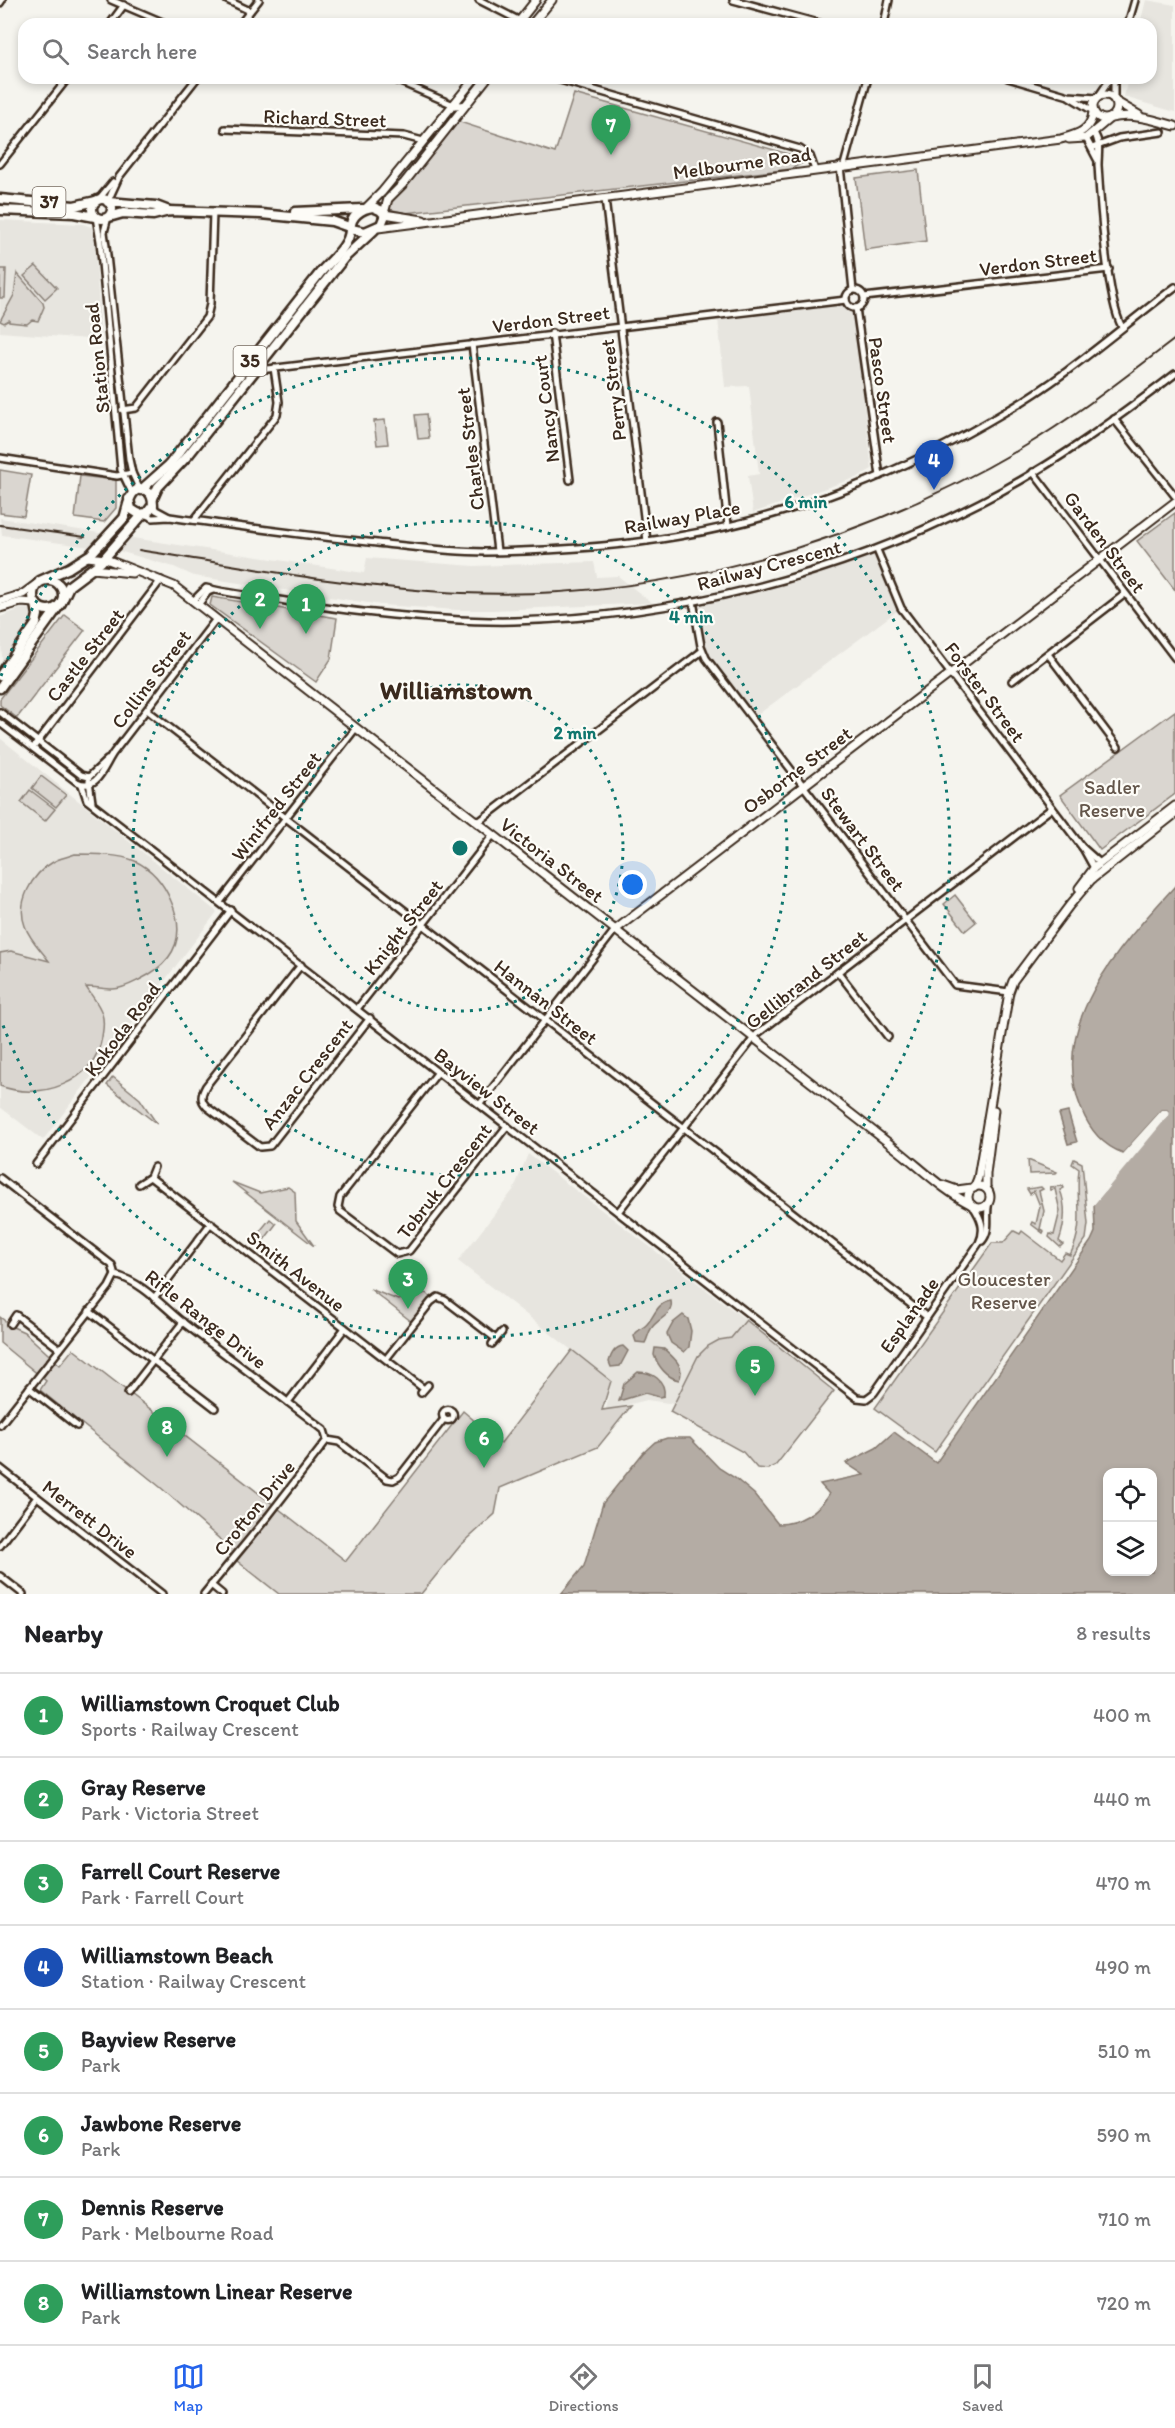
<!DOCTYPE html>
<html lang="en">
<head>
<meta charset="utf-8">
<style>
  :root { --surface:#fff; --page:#f6f6f6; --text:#202124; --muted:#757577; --line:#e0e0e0; --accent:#2563eb }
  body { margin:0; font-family:Itim,sans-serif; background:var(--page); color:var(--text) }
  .controls { position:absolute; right:18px; bottom:18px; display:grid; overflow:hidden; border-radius:12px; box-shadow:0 3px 9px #0003 }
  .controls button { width:54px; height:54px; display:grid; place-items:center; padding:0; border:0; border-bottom:2px solid var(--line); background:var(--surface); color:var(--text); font:30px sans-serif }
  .you { position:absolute; left:633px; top:885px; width:21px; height:21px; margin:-15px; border:4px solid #fff; border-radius:50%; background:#1a73e8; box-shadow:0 0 0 9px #1a73e833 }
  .badge { display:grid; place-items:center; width:39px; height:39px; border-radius:50%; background:var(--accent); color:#fff; font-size:20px; font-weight:700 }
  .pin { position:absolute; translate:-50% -50px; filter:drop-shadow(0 2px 3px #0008) }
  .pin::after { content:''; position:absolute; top:32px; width:21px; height:18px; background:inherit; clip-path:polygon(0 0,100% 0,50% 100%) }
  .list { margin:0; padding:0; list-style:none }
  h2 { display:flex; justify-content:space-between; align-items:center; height:78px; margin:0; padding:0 24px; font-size:26px }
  h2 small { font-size:20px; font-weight:400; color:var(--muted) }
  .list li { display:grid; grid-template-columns:39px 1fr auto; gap:18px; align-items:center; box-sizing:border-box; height:84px; padding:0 24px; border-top:2px solid var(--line) }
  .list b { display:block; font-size:22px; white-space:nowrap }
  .list p { margin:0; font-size:20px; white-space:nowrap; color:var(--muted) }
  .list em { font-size:20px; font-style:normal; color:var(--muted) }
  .icon { flex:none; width:33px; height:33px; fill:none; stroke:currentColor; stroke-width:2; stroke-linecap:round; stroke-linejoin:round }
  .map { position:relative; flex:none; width:1175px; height:1594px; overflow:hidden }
  .search { position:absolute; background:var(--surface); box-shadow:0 3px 9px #0003; left:18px; right:18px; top:18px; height:66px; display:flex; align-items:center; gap:15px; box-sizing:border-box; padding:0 21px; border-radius:18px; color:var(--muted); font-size:22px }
  .sheet { height:750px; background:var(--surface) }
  nav { display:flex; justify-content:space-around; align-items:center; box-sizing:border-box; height:84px; border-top:2px solid var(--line); background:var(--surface); font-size:16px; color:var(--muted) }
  nav a { display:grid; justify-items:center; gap:3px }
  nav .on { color:var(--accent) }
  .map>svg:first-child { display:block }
</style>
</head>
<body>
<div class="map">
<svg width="1175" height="1594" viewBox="0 0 1175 1594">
  <rect width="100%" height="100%" fill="#f5f4ee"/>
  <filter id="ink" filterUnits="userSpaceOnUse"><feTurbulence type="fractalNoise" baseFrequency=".0167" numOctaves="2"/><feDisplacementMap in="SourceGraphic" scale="12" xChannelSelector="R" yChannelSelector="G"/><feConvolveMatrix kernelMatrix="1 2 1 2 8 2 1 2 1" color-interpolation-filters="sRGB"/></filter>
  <g filter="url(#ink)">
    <!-- built -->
    <g fill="#e7e5df">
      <polygon points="1146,0 1175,5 1175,112 1124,97 1128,78 1151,78 1151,24 1140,24"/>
      <polygon points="0,220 83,224 94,228 101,340 0,332"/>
      <polygon points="841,304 854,316 872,469 858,477 753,513 748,476 759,474 749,386 725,387 718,319"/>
      <polygon points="0,518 364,573 367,558 474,566 594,562 597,577 618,576 652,603 493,610 457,610 381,605 194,576 174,567 119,551 2,535"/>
      <polygon points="877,550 901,608 752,719 706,658 693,601 799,576"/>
      <polygon points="29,608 32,614 33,623 2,661 0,617 20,609"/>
      <polygon points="0,738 217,912 43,1140 0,1107"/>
      <polygon points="528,1154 746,1320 731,1338 719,1340 708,1346 699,1356 675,1404 647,1400 606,1410 611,1381 458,1261 514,1189"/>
    </g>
    <!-- green -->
    <g fill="#dad6d0" stroke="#8a8077" stroke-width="1.5">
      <polygon points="574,94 803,158 804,162 791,169 405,213 389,209 389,204 457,121 555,153"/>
      <polygon points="918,170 926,241 865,250 856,178"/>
      <polygon points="36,266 57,288 45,299 24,276"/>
      <polygon points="0,269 6,269 5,298 0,298"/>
      <polygon points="17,273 43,303 44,307 38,321 32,320 27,324 9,322 9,320 4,323 0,321 14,295"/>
      <polygon points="426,414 429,438 418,439 415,415"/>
      <polygon points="385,420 388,444 377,445 374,421"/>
      <polygon points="0,470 31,475 24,516 0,513"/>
      <polygon points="80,476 116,480 116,508 104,522 75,518"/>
      <polygon points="1175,513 1175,590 1137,541"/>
      <polygon points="212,597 337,618 331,659 316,682 210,605"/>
      <polygon points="65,615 85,630 17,718 0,705 0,699"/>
      <polygon points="1175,711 1175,794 1100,850 1060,795"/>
      <polygon points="41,776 66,795 56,807 32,788"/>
      <polygon points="30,790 55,809 45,821 21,802"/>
      <path d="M75,854C93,854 119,854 135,861C152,869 164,884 171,901C187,937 174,963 139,980C131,984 122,989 113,989C104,989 95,987 86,987C91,995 100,1005 102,1014C105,1022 103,1029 102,1037C95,1083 40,1101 0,1086V953L11,951L49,961C41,950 30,940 25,926C16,902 32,874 53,862C59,858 68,857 75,854Z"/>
      <polygon points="955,895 976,922 965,931 944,904"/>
      <polygon points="113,1077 140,1099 157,1124 107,1085"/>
      <path d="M1074,1159L1082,1163L1088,1224L1086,1239L935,1452L875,1408L992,1243H1003L1014,1231L1020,1234L1022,1231L1060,1260L1065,1253L1070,1255C1086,1224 1075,1201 1079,1169L1072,1164Z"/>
      <polygon points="1028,1160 1057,1172 1056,1173 1029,1174"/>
      <polygon points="232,1182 260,1193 288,1187 295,1192 296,1221 314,1246"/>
      <path d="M1063,1186L1064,1188L1060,1190C1067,1207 1065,1224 1059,1241L1063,1244L1060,1247L1049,1237L1050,1234L1054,1235L1060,1211L1055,1189L1051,1190L1050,1187Z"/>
      <polygon points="1041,1187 1043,1189 1039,1191 1044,1211 1040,1229 1044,1231 1043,1233 1031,1224 1032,1222 1036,1224 1040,1206 1034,1191 1030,1194 1027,1189"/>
      <polygon points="270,1219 276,1224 258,1248 251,1242"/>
      <polygon points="370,1289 398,1300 426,1293 430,1297 412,1322"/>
      <polygon points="0,1317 13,1327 24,1332 60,1365 73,1349 346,1561 463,1411 501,1443 572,1350 611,1381 602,1410 631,1406 598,1447 500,1488 495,1514 460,1546 421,1594 279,1594 227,1553 230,1548 160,1487 40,1390 46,1381 0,1343"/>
      <polygon points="746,1320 834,1391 776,1465 768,1469 757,1468 743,1452 670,1412 698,1356 708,1346 719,1340 731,1338"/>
    </g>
    <!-- water -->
    <g fill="#b4aca4" stroke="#84786e" stroke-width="1.5" fill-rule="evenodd">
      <path d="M1175,886V1594H561L584,1566L603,1503L643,1453L655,1442L667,1438H690L719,1468L735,1478L754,1494L778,1524C799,1524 818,1512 829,1494L820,1484L864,1475L846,1463L876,1448L894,1432L936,1463L1091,1241L1095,1232L1094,1204L1169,1112L1167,1110H1162L1123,1153C1101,1145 1089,1129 1081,1108C1047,1023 1122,944 1175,886ZM1108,1472H1152V1572H1108Z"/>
      <polygon points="1068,1112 1077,1142 1068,1144 1059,1114"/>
      <path d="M671,1301C674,1316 657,1318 651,1329C648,1333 648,1338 645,1343L636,1342L634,1336C637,1330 640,1330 645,1326C655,1318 655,1303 671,1301Z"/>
      <polygon points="683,1315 688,1319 691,1331 689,1347 684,1352 671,1343 667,1334 673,1323"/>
      <path d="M623,1346L628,1351L620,1366L611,1367L609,1362C611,1354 615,1347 623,1346Z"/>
      <path d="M655,1348L664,1349C673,1357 686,1367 679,1380C667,1378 658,1366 654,1355Z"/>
      <path d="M638,1372C652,1372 666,1380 664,1396L659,1397L645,1393L619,1401L624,1384Z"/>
    </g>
    <!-- pier -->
    <polygon fill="#f5f4ee" points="1162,1110 1167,1110 1169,1112 1168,1116 1093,1206 1092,1202 1166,1113 1153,1123 1125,1155 1122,1156 1123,1153"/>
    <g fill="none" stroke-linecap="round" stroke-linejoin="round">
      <defs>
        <g id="minor">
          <polyline points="111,0 167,24"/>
          <polyline points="227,0 250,11"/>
          <polyline points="479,0 526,24"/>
          <polyline points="733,0 822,24"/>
          <polyline points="0,3 2,0"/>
          <polyline points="110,24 124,5"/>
          <polyline points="240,24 259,0"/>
          <polyline points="884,24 889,0"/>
          <polyline points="1128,24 1135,0"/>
          <polyline points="391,78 456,106 466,104"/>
          <polyline points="553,78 800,149 810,156 815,170"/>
          <polyline points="1008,78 1069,96 1097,98"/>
          <polyline points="1114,78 1114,100"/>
          <polyline points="1070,97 1093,111"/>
          <polyline points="1098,97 1111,78"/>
          <polyline points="225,129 404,136 423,141"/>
          <path d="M1094,133C1101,143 1098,154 1098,165C1100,199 1107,301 1122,327"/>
          <polyline points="1086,138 1097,159"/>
          <polyline points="1092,148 1119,138 1162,132"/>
          <polyline points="0,164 68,78"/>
          <polyline points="844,165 868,78"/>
          <polyline points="840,166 853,290"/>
          <polyline points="605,199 647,541"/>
          <polyline points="98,200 113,182"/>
          <polyline points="108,201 119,177 197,78"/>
          <polyline points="96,217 100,241 121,470 132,493"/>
          <polyline points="108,217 104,232 106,246 129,459 132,473 140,490"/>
          <circle cx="855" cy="299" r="9"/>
          <polyline points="864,297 1109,269"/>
          <polyline points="856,308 880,476"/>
          <polyline points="552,333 570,480"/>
          <polyline points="472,344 497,551"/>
          <polyline points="259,367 268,369 846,300"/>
          <polyline points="122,410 136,408 207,317 210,304 213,212"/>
          <polyline points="1114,419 1175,496"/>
          <polyline points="717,422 728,526"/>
          <polyline points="0,458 117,476 132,473"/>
          <polyline points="1033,472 1175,658"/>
          <polyline points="153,505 156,510 169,517"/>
          <path d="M144,514L153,518L169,517C238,526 308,536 377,543C413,547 449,552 485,552C548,551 617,547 679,536C793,517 906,471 1005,412C1066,377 1119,329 1175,287"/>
          <polyline points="194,520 277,415 279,402 274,368"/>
          <polyline points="877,550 901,608 1082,847 1100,863"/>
          <path d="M193,601L206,588C227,593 250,596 272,599C306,604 340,610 374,613C421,618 467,622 514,621C676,617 837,576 981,502C1050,467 1114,421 1175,374"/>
          <polyline points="693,601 701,646 706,658 955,985 1009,992"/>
          <polyline points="198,605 208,592 213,590"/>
          <polyline points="1048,654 1118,747"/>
          <polyline points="1012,681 1125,594"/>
          <polyline points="147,710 927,1317"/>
          <polyline points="0,712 81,775 89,777"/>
          <path d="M0,723L77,782C98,792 104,765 114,752L216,619"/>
          <polyline points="33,748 161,580"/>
          <polyline points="89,777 107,760"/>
          <polyline points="89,781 92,802"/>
          <path d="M82,785L87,800L857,1398L866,1399L874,1393L979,1243C986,1229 981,1218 973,1206"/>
          <polyline points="477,823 702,651"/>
          <polyline points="1083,848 1094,868"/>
          <polyline points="220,902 356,728"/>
          <path d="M301,965L206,1086C201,1095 200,1100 207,1107L260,1147L270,1146L370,1018"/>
          <polyline points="838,972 888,1037"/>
          <polyline points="357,1009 493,835"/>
          <polyline points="438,1072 340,1197 338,1207 340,1211 397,1254 409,1251 507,1126"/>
          <polyline points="480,1104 615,930"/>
          <polyline points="36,1164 231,910"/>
          <polyline points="150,1177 424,1389"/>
          <path d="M0,1178L112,1265L115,1275C143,1282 163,1307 185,1324C232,1360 278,1394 324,1430L327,1440L339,1442L387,1479L393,1480L399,1477L444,1419"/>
          <polyline points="139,1184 150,1177 154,1167"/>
          <polyline points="618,1212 757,1034 1052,808"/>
          <path d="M982,1241C992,1229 985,1215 989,1202"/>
          <polyline points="154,1298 211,1223"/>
          <polyline points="89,1311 215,1408"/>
          <polyline points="10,1324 16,1315 60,1349"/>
          <polyline points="492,1344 502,1332"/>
          <polyline points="386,1359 431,1302 438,1297 445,1300 496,1339"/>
          <polyline points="29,1388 77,1426"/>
          <polyline points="128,1393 183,1322"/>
          <polyline points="421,1393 428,1385"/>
          <polyline points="288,1402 345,1328"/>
          <circle cx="448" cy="1415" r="5.5"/>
          <polyline points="0,1425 109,1287 115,1275"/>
          <polyline points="0,1468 162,1594"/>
          <polyline points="0,1546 37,1497"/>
          <polyline points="0,1576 23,1594"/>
          <polyline points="211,1585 222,1594"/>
          <polyline points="204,1594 269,1515 327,1440"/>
        </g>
        <g id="tertiary">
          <polyline points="517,24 536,0"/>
          <polyline points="532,24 552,0"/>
          <circle cx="1105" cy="107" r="12"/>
          <polyline points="1115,101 1139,115"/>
          <path d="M1111,118C1133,113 1154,120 1175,126"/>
          <polyline points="1069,139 1086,138 1110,118"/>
          <polyline points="367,207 382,192 475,78"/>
          <polyline points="384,213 388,199 404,183 487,78"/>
          <polyline points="384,214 423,220"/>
          <path d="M378,228L1061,139C1078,134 1091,131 1093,112"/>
          <path d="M87,557L106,559L174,586L899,1151C923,1170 945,1192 972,1205"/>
          <polyline points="93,569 132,573"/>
          <polyline points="0,601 23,594 38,583"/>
          <polyline points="0,608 21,602 35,603"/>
          <polyline points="1079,888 1094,868 1175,806"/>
          <polyline points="615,930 1175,502"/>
          <polyline points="943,1185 957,1190 972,1188"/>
          <circle cx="979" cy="1197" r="11"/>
          <polyline points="974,1188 978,1178 1009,992 1013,981 1069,906 1091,880 1175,814"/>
          <polyline points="986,1188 986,1174 994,1110"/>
        </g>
        <g id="primary">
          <circle cx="102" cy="209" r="10"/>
          <polyline points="0,199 74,206 96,201"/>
          <polyline points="108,202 156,206 169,211"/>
          <path d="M373,207L380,210L385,215L381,225L365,232L351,229C349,217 362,208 373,207Z"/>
          <polyline points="0,210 74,213 95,217"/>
          <polyline points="295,212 362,209"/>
          <polyline points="109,217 123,213 153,215 169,211 261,214 332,221 349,227"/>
          <path d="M141,490L169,465L320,273C330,261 351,245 350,228"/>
          <polyline points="153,498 158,487 189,454 344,258 374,230"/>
          <circle cx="48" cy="595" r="15"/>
          <path d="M40,581L69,568L91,554L124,518C128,509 129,482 147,491C152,494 153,499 153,505L147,513L139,514L131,509L129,499"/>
          <polyline points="62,601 69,586 101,562 143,514"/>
          <polyline points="0,676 36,624 38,615 36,604"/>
          <polyline points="0,688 61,603"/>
        </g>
      </defs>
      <!-- minor casing -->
      <use href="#minor" stroke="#3b2a1e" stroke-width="10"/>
      <!-- tertiary casing -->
      <use href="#tertiary" stroke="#3b2a1e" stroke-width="11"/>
      <!-- primary casing -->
      <use href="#primary" stroke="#3b2a1e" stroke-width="13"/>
      <!-- minor -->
      <use href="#minor" stroke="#fdfcf7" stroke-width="5"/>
      <!-- tertiary -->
      <use href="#tertiary" stroke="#fdfcf7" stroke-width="7"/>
      <!-- primary -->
      <use href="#primary" stroke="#fdfcf7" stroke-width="8"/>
      <!-- rail -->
      <g stroke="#3b2a1e" stroke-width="2">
        <polyline points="0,525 85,537"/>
        <path d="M139,550C246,567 353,588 462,593C658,601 853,547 1022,448C1076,416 1125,377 1175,339"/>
      </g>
    </g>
  </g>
  <!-- distance rings -->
  <g fill="none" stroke="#0f766e" stroke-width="3" stroke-dasharray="3 6">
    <circle cx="460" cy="848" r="163"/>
    <circle cx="460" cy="848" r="327"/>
    <path d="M1 676A490 490 0 1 1 1 1020"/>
  </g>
  <g text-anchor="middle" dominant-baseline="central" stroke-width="4.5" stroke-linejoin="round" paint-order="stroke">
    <!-- shield labels -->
    <g fill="#fdfcf7" stroke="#75695f" stroke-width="1.5">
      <rect x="32.5" y="187" width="33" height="30" rx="4.5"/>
      <rect x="233.5" y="346" width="33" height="30" rx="4.5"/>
    </g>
    <g font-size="18" font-weight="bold" fill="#3b2a1e">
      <text x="49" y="202">37</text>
      <text x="250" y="361">35</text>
    </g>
    <!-- street labels -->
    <g font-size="20" fill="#3b2a1e" stroke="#fdfcf7">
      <text transform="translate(325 118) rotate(2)">Richard Street</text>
      <text transform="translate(742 163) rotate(-8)">Melbourne Road</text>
      <text transform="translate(1038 262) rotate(-7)">Verdon Street</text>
      <text transform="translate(551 319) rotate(-7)">Verdon Street</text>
      <text transform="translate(97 358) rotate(-96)">Station Road</text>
      <text transform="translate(613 390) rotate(-97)">Perry Street</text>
      <text transform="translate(883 390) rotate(82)">Pasco Street</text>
      <text transform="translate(546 409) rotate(-97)">Nancy Court</text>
      <text transform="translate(470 449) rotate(-97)">Charles Street</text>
      <text transform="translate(682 517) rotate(-10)">Railway Place</text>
      <text transform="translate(1105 542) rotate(53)">Garden Street</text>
      <text transform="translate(769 565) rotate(-15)">Railway Crescent</text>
      <text transform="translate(85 655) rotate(-52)">Castle Street</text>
      <text transform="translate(151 679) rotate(-53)">Collins Street</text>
      <text transform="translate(985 692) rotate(53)">Forster Street</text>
      <text transform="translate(797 770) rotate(-37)">Osborne Street</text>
      <text transform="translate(276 806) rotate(-52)">Winifred Street</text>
      <text transform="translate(863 839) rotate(53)">Stewart Street</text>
      <text transform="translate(552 860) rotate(38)">Victoria Street</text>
      <text transform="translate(403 927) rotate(-52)">Knight Street</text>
      <text transform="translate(806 979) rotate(-38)">Gellibrand Street</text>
      <text transform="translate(546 1002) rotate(38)">Hannan Street</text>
      <text transform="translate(122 1029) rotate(-53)">Kokoda Road</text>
      <text transform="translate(307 1074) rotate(-52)">Anzac Crescent</text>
      <text transform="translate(487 1091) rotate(38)">Bayview Street</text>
      <text transform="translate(444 1181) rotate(-52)">Tobruk Crescent</text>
      <text transform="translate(296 1271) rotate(38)">Smith Avenue</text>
      <text transform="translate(909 1315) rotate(-55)">Esplanade</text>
      <text transform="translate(206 1319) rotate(38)">Rifle Range Drive</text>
      <text transform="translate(254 1508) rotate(-51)">Crofton Drive</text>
      <text transform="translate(90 1519) rotate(38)">Merrett Drive</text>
    </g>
    <!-- park labels -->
    <g font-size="20" fill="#63554a" stroke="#fdfcf7">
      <text x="1112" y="787">Sadler<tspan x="1112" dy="23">Reserve</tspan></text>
      <text x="1004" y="1279">Gloucester<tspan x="1004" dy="23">Reserve</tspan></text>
    </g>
    <!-- district labels -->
    <g font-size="26" font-weight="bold" fill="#3b2a1e" stroke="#fdfcf7">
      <text x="456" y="690">Williamstown</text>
    </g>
  </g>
  <circle cx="460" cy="848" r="9" fill="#0f766e" stroke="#fdfcf7" stroke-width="3"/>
  <g font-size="18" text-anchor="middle" font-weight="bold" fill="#0f766e" stroke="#fdfcf7" stroke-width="4.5" stroke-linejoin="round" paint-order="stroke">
    <text x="806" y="508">6 min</text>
    <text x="691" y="623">4 min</text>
    <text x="575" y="739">2 min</text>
  </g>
</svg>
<div class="controls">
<button><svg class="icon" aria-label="locate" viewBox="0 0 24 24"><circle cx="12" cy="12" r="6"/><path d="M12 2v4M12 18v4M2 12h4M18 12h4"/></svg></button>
<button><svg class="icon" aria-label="layers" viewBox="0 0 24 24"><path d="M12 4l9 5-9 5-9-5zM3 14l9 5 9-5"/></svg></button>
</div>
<div class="you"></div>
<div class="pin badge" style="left:306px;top:634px;background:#2e9e5b">1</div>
<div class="pin badge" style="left:260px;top:629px;background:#2e9e5b">2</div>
<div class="pin badge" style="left:408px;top:1309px;background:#2e9e5b">3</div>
<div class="pin badge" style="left:934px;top:490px;background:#1a4fb4">4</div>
<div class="pin badge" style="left:755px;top:1396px;background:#2e9e5b">5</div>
<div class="pin badge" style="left:484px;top:1468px;background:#2e9e5b">6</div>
<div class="pin badge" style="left:611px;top:155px;background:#2e9e5b">7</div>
<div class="pin badge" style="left:167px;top:1457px;background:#2e9e5b">8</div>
<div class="search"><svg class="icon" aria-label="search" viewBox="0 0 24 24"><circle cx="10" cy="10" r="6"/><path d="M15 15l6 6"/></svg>Search here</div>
</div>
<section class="sheet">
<h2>Nearby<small>8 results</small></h2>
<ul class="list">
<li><span class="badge" style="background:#2e9e5b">1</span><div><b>Williamstown Croquet Club</b><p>Sports · Railway Crescent</p></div><em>400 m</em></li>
<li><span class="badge" style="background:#2e9e5b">2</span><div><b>Gray Reserve</b><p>Park · Victoria Street</p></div><em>440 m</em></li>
<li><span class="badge" style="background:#2e9e5b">3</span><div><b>Farrell Court Reserve</b><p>Park · Farrell Court</p></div><em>470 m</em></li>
<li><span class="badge" style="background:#1a4fb4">4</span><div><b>Williamstown Beach</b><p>Station · Railway Crescent</p></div><em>490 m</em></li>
<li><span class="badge" style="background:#2e9e5b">5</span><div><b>Bayview Reserve</b><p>Park</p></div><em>510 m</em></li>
<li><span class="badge" style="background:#2e9e5b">6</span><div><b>Jawbone Reserve</b><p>Park</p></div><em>590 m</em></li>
<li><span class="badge" style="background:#2e9e5b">7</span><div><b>Dennis Reserve</b><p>Park · Melbourne Road</p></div><em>710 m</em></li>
<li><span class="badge" style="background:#2e9e5b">8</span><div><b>Williamstown Linear Reserve</b><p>Park</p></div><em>720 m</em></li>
</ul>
</section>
<nav>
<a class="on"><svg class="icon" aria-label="map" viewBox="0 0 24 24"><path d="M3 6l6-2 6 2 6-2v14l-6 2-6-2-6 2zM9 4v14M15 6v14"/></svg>Map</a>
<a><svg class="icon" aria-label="directions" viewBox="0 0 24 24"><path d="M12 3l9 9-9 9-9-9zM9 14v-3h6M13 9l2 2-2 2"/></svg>Directions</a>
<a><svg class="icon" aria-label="saved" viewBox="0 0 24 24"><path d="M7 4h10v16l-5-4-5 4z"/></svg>Saved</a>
</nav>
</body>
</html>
